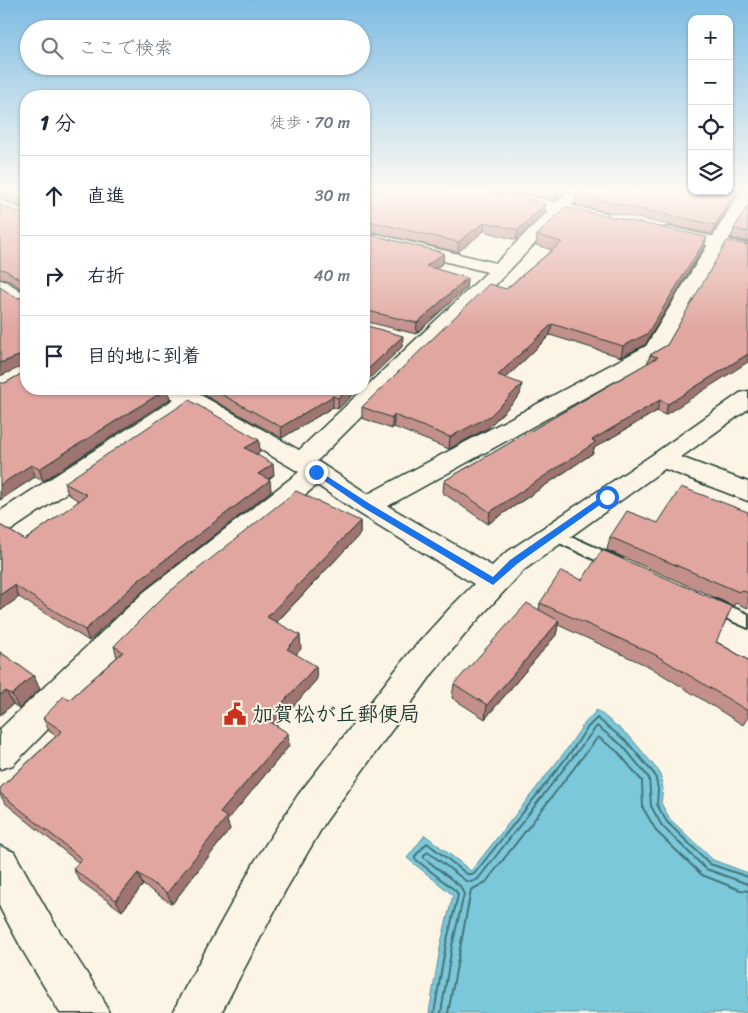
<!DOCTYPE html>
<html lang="ja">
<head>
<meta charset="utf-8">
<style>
  :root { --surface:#fff; --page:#f2f2f3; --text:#1f2937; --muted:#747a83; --line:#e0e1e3 }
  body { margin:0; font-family:Sriracha,"Klee One",sans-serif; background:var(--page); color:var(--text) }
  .controls { position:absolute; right:15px; top:15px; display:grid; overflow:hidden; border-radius:10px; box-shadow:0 1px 4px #0004 }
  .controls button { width:45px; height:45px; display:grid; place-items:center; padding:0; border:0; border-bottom:1px solid var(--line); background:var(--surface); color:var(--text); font:25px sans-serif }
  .stop { position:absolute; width:15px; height:15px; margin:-11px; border:4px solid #1a73e8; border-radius:50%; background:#fff }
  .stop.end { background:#1a73e8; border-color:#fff; box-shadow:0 1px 5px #0008 }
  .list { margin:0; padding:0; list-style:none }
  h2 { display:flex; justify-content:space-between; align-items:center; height:65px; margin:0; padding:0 20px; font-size:21px }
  h2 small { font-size:16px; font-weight:400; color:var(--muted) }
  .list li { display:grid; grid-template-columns:32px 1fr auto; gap:15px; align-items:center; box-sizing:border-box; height:80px; padding:0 20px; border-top:1px solid var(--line) }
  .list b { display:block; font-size:19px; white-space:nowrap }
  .list em { font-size:16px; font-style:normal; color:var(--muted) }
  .icon { flex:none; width:28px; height:28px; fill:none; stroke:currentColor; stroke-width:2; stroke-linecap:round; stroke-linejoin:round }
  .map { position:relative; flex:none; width:748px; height:1013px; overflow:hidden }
  .search { position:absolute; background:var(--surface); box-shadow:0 1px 4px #0004; left:20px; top:20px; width:350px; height:55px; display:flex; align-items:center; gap:12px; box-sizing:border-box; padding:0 18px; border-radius:28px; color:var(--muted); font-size:19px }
  .panel { position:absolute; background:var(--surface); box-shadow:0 1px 4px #0004; left:20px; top:90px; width:350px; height:305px; border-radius:20px }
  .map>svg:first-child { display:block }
</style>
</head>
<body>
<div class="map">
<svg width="748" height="1013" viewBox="0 0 748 1013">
  <rect width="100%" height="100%" fill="#fcf5e5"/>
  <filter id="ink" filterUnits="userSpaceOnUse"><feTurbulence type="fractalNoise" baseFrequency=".02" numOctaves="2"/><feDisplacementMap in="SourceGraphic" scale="10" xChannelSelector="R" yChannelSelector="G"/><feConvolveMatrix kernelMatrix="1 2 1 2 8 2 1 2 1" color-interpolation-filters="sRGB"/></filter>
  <g filter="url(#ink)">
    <!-- water -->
    <polygon fill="#7cc8db" stroke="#579098" points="597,710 631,738 660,773 663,789 661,803 670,819 713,860 748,873 748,1013 429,1013 441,943 453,895 407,858 425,835 471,871 567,749 583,725"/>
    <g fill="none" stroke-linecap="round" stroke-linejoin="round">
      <!-- shore-far1 -->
      <polyline stroke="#447577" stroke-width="1" points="595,720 597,718 599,720"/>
      <!-- shore -->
      <g stroke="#447577" stroke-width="2">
        <polyline points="597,718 627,742 655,775 658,789 657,805 667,822 710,864 748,877"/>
        <polyline points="434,1013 446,944 458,895 456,891 415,859 415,856 427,843 467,874 474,874 571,752 587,728 597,718"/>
        <polyline points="441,1013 452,946 464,894 460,886 424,858 424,855 428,852 466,881 472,882 478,879 597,726 623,746 649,778 651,806 662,826 706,869 748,884"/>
        <polyline points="448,1013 471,890 486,882 598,737 618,752 642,781 643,808 657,832 702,875 740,890 748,891"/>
      </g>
      <defs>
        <g id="lane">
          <polygon points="554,529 622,559 624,563 622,567 616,569 610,567 549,538 546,534 549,530"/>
          <polygon points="713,599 748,614 748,628 707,610 705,605 707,600"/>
        </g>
        <g id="street">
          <polygon points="569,190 586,190 481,300 429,349 317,461 368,494 646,346 740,192 748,190 748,206 662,355 388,506 504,573 508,581 504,589 493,592 482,589 357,512 317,485 166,608 13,765 0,769 0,729 144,592 299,472 191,409 10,531 0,534 0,511 174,399 165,394 162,389 190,389 299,450 487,272 364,241 364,231 496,263"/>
          <polygon points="0,199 26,211 26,223 0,211"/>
          <polygon points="0,280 7,282 26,294 26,308 19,306 0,294"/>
          <polygon points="664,451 748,482 748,501 655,465 651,459 655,453"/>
          <polygon points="0,846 14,852 53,921 102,997 109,1013 60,1013 23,951 0,908"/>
        </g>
        <g id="secondary">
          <polygon points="466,190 498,190 600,212 606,213 608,217 606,221 600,222 474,195 468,193"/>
          <polygon points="669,227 748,244 748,254 663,236 660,232 663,228"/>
          <polygon points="748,391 748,409 524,570 472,626 433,673 326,821 285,891 221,1013 173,1013 180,997 255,861 298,795 409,653 450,608 504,554 655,453 740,393"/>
        </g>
      </defs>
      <!-- lane casing -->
      <use href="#lane" stroke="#1f3d34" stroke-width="4"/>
      <!-- street casing -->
      <use href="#street" stroke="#1f3d34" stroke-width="3"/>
      <!-- secondary casing -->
      <use href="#secondary" stroke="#1f3d34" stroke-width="3"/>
      <!-- lane -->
      <use href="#lane" fill="#fcf5e5" fill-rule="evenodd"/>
      <!-- street -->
      <use href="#street" fill="#fcf5e5" fill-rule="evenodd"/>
      <!-- secondary -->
      <use href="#secondary" fill="#fcf5e5" fill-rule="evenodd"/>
    </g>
    <!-- wall -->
    <g fill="#c28f8a" stroke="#1f3d34">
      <polygon points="0,190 26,190 26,389 168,389 170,399 43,481 35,477 0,500 5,383 23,373 23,366 15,297 24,299 24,290 8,280 0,279 0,205 25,215 24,208 0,198"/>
      <polygon points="364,190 544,212 516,240 484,231 458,252 364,230"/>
      <polygon points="509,190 567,190 556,201"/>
      <polygon points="729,190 741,190 738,191 712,234 575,205 576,195"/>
      <polygon points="748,205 748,242 731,238 734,229"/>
      <polygon points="364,233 444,253 443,263 435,269 467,278 466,288 416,334 364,321"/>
      <polygon points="537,235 704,247 645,345 621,357 550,335 506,378 520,395 488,428 449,449 394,427 392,429 362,418 362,407 506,289 552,250 536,245"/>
      <polygon points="748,245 665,415 657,411 594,448 593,453 488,524 443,493 444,481 647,364 650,355 667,345"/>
      <polygon points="193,389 359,389 338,409 333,407 282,438"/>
      <polygon points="260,452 256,454 274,475 269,479 271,491 143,591 89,641 19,597 0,611 0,525 25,540 79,501 68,494 64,483"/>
      <polygon points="748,512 748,608 735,603 734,606 607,550 610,537 658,523"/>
      <polygon points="360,521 360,534 277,622 301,649 296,654 317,679 276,726 289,746 227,821 230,829 172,904 143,885 122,911 80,881 73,869 79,863 5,803 0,795 0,788 56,736 49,731 43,718 69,700 117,657 114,646"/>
      <polygon points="540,603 717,642 748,660 748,717 743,725 650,667 558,625 556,635 485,719 452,698 454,684 539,610"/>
      <polygon points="0,652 33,675 40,689 19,709 13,704 0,715"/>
    </g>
    <!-- shaded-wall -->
    <g fill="#9e7470" stroke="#1f3d34">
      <polygon points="558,190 567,190 556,201 557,191"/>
      <polygon points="736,190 741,190 738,191 712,234 715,225"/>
      <polygon points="546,203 544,212 516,240 518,230"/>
      <polygon points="485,222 484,231 458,252 458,242"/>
      <polygon points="707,237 704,247 645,345 621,357 623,346"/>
      <polygon points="444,253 443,263 425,276 426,266"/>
      <polygon points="467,278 466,288 416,334 417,323"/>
      <polygon points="552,324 550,335 497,387 498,375"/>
      <polygon points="403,336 402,347 364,384 364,373"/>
      <polygon points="24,354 26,365 0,376 0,363"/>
      <polygon points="748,354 748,362 665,415 668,404"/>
      <polygon points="522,384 520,395 488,428 449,449 450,437"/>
      <polygon points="167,389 168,389 170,399 43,481 39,469"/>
      <polygon points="348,389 359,389 338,409 338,398"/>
      <polygon points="333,396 333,407 282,438 281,427"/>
      <polygon points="660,400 657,411 594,448 593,453 488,524 490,512 592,440"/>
      <polygon points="394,415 394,427 392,429 392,418"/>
      <polygon points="259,440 260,452 247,460 245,448"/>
      <polygon points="273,464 274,475 259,486 258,474"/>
      <polygon points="31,465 35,477 0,500 0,485"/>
      <polygon points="270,480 271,491 143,591 89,641 85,630 140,579"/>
      <polygon points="360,521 360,534 269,630 267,617"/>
      <polygon points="14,585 19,597 0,611 0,595"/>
      <polygon points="559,621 556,635 485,719 487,705"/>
      <polygon points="300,635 301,649 288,663 287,649"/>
      <polygon points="316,666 317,679 269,734 267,720"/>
      <polygon points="33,675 40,689 19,709 12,695"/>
      <polygon points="6,691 13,704 0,715 0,695"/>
      <polygon points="288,733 289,746 227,821 230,829 172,904 167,893 220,813"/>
      <polygon points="138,873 143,885 122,911 116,900"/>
    </g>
    <!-- building -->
    <g fill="#e1a6a0" stroke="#1f3d34">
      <polygon points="0,190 26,190 26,389 167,389 39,469 31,465 0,485 0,383 5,383 23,373 24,354 0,363 0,287 15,297 24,299 24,282 5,270 0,269 0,205 25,215 24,200"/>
      <polygon points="364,190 487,190 546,203 518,230 485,222 458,242 364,220"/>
      <polygon points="581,190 692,190 692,191 729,191 729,190 736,190 715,225 576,195"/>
      <polygon points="748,205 748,232 734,229"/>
      <polygon points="565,207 707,237 647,334 623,346 552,324 498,375 522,384 490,416 450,437 394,415 392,418 362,407 489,284 506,289 562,242 537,235"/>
      <polygon points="364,233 444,253 426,266 467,278 417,323 364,310"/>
      <polygon points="727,241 748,245 748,354 668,404 660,400 592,440 596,442 490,512 444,481 658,357 650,355 667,345"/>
      <polygon points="364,325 403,336 364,373"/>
      <polygon points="212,389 348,389 338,398 333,396 281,427"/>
      <polygon points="189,400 259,440 245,448 273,464 258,474 270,480 140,579 85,630 14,585 0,595 0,525 25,540 87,495 64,483"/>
      <polygon points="681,487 748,512 748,593 741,590 739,592 610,537 627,511 658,523"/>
      <polygon points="296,491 360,521 267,617 300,635 287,649 316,666 267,720 288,733 220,813 227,817 167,893 138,873 116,900 73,869 82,859 0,793 0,788 62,731 43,718 64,696 69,700 123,652 114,646 164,596"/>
      <polygon points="602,550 732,607 716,642 748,660 748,711 654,654 540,603 561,571 582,580"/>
      <polygon points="527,603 559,621 487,705 454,684"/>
      <polygon points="0,652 33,675 12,695 6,691 0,695"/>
    </g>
  </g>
  <!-- sky -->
  <linearGradient id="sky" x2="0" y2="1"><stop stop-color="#7dbce3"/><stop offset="0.57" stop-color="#fefaf3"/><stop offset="1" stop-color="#fefaf3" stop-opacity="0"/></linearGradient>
  <rect width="748" height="332" fill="url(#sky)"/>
  <!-- route -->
  <polygon fill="#1a73e8" points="316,469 370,504 493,577 510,560 604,495 611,497 517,564 493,585 364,508 313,473 313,470"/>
  <!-- icons -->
  <defs>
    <symbol id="civic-bare" viewBox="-9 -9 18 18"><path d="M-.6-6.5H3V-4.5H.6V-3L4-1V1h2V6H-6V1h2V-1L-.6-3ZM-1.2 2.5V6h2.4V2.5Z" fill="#c8321e" stroke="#fcf5e5" stroke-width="2.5" paint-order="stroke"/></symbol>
  </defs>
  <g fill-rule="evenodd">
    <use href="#civic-bare" x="219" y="698" width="32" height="32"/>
  </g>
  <g text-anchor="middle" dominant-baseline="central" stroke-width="4" stroke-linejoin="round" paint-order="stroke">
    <!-- near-poi labels -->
    <g font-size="21" font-weight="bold" fill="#1f3d34" stroke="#fcf5e5" text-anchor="start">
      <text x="252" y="714">加賀松が丘郵便局</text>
    </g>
  </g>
</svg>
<div class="controls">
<button>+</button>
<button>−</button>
<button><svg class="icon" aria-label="locate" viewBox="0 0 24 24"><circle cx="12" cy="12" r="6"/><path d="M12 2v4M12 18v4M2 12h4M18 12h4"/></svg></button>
<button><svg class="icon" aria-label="layers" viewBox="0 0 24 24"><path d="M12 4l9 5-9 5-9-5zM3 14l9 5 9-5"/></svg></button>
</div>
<div class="stop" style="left:607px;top:497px"></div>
<div class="stop end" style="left:316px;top:472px"></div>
<div class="search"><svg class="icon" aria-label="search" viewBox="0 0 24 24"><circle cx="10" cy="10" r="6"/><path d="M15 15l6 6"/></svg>ここで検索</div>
<section class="panel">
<h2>1 分<small>徒歩 · 70 m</small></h2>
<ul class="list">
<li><svg class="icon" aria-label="ahead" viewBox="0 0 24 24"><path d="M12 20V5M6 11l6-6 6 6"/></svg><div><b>直進</b></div><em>30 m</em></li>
<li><svg class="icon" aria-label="right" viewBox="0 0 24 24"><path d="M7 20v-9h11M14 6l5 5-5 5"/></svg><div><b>右折</b></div><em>40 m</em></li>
<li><svg class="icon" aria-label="arrive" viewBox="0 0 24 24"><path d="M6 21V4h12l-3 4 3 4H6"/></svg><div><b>目的地に到着</b></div></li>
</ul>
</section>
</div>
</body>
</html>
